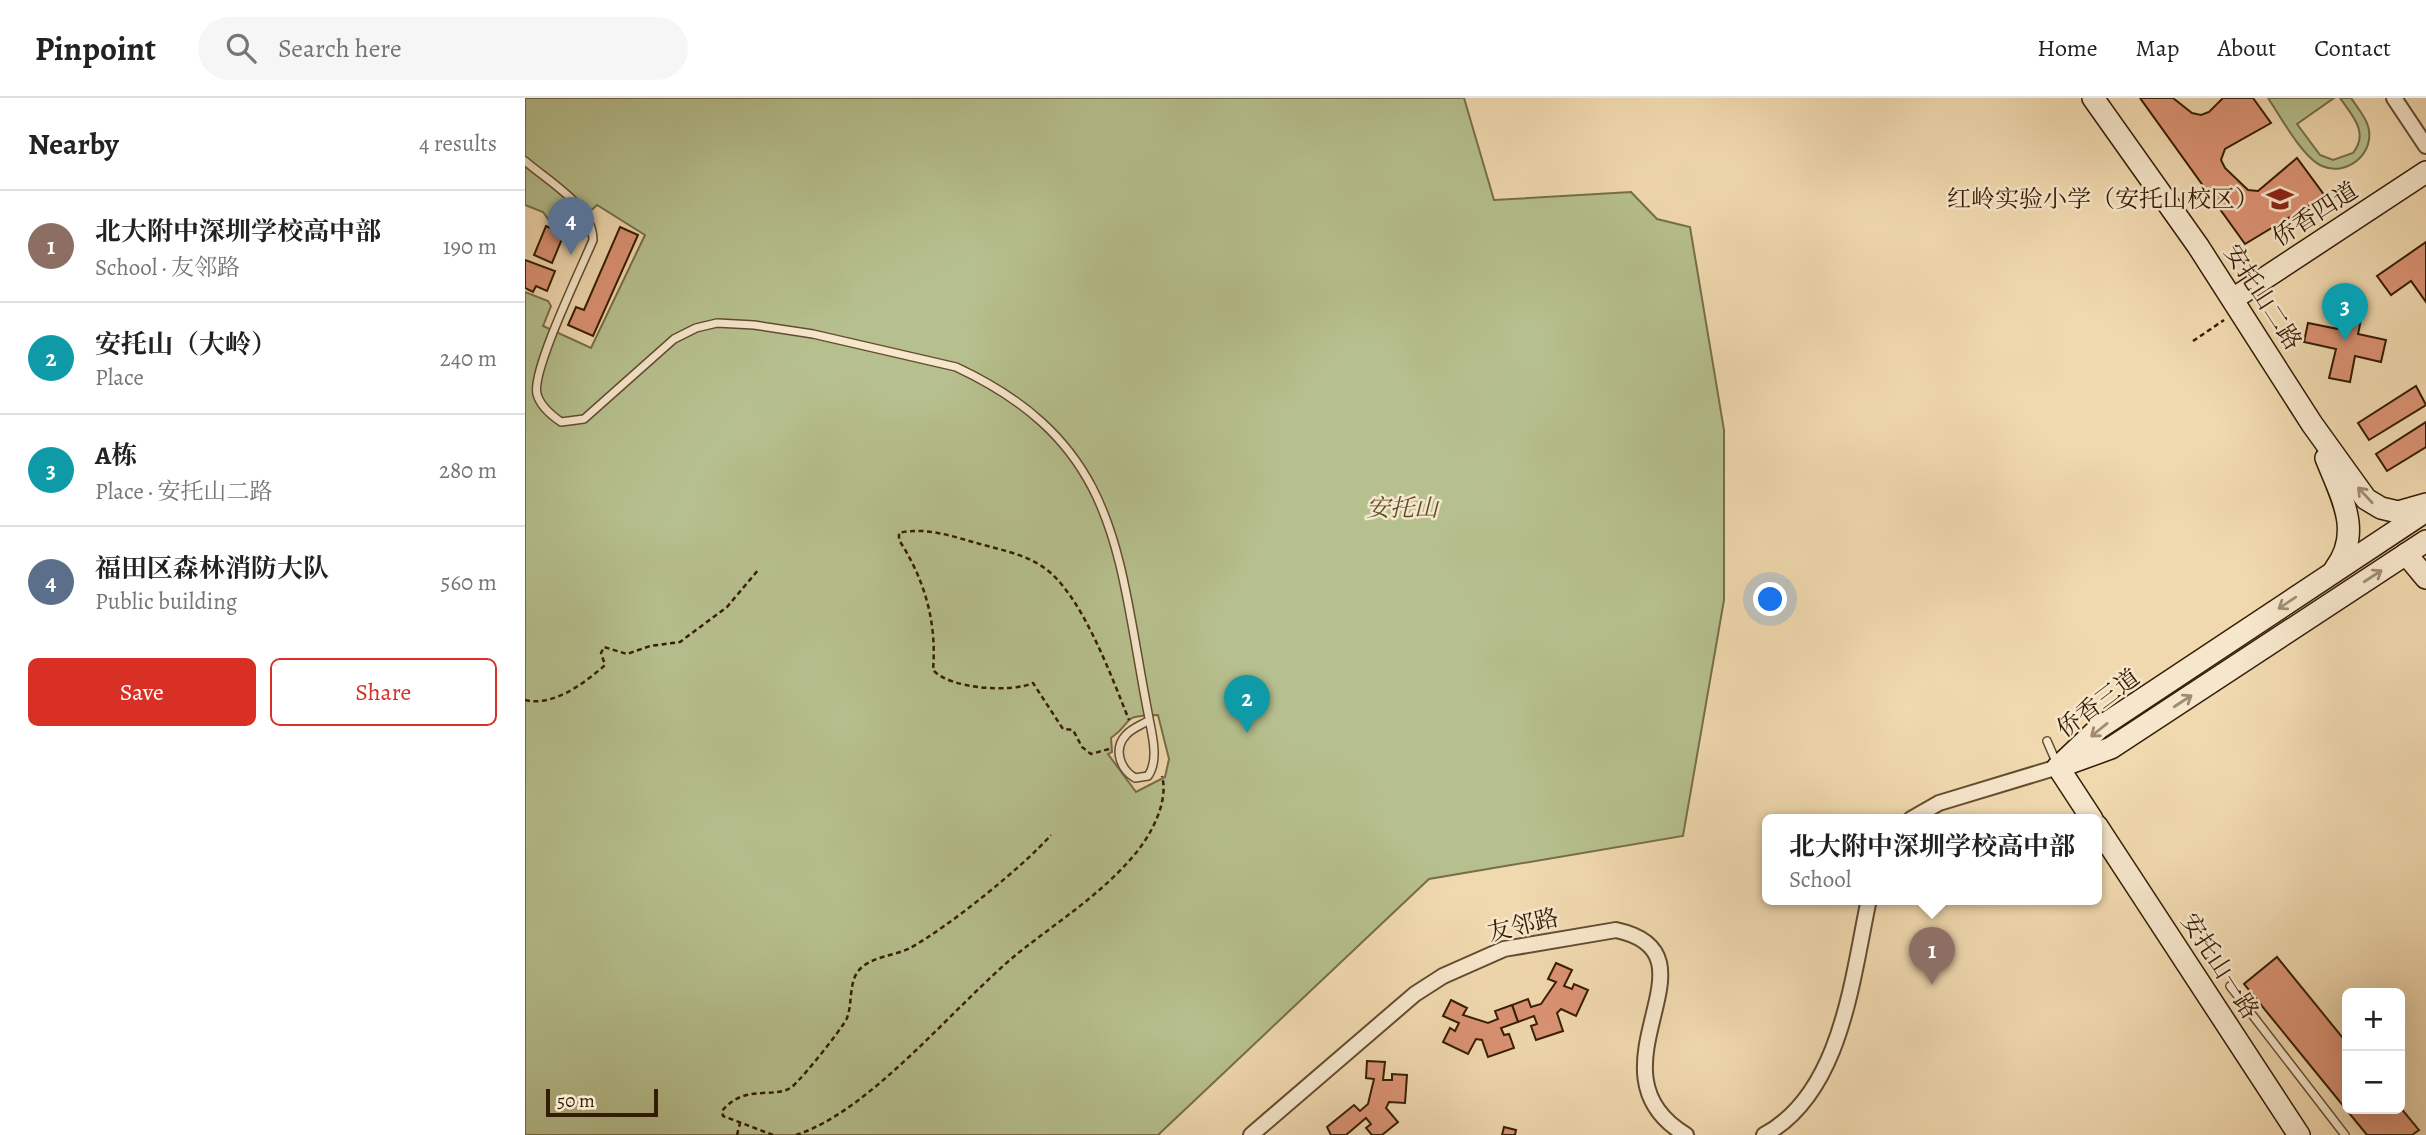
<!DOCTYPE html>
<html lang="en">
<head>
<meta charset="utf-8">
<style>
  :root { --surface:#fff; --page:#f6f6f6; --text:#222; --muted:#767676; --line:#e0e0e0; --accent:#d93025 }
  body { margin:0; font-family:Alegreya,"Noto Serif SC",serif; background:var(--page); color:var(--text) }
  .controls { position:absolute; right:21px; bottom:21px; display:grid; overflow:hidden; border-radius:10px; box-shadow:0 7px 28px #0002 }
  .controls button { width:63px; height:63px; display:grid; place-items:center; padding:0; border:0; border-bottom:2px solid var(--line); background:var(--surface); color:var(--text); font:35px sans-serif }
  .scale { position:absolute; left:21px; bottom:18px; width:112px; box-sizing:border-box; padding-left:7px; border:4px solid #351d04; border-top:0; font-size:19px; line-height:24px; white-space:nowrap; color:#351d04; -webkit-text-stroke:5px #f6e6cb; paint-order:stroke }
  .you { position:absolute; left:1246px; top:502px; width:24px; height:24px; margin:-18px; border:5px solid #fff; border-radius:50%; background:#1a73e8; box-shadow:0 0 0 10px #1a73e833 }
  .badge { display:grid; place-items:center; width:46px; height:46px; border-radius:50%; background:var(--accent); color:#fff; font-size:23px; font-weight:700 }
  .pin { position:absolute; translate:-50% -58px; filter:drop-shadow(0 2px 4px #0008) }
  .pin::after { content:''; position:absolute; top:37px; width:24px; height:21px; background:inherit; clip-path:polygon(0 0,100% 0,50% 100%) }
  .popup { position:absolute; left:1237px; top:716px; width:340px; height:91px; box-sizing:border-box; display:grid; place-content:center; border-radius:10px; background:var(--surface); filter:drop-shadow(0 2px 5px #0005); font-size:23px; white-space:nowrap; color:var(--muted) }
  .popup b { font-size:26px; color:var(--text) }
  .popup::after { content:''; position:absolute; left:50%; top:100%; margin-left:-14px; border:14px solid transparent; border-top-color:var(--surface) }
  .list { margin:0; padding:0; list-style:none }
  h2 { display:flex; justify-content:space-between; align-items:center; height:91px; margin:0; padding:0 28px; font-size:30px }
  h2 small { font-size:23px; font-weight:400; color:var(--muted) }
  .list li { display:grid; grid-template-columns:46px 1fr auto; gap:21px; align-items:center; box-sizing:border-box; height:112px; padding:0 28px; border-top:2px solid var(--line) }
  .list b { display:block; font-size:26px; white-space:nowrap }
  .list p { margin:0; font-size:23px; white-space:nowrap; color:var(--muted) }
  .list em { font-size:23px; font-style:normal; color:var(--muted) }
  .actions { display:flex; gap:14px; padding:21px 28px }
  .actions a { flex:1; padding:16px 0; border:2px solid var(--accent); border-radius:10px; text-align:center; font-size:24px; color:var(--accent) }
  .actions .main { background:var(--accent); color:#fff }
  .icon { flex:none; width:38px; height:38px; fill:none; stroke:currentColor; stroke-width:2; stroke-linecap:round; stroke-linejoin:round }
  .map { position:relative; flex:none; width:1901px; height:1037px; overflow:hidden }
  header { display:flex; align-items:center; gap:42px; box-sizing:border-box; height:98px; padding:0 35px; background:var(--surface); border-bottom:2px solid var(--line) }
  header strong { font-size:33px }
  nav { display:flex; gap:38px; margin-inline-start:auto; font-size:24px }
  .search { width:490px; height:63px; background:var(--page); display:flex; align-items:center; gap:18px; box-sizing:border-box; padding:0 24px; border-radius:38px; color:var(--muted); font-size:26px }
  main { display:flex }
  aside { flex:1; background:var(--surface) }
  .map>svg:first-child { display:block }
</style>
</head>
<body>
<header>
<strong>Pinpoint</strong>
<div class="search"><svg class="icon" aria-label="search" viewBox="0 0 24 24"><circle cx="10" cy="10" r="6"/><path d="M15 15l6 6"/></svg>Search here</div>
<nav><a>Home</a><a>Map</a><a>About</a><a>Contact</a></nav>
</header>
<main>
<aside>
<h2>Nearby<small>4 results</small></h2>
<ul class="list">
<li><span class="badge" style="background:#8d6e63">1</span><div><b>北大附中深圳学校高中部</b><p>School · 友邻路</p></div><em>190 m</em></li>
<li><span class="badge" style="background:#0f9aa8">2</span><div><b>安托山（大岭）</b><p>Place</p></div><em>240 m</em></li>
<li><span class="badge" style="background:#0f9aa8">3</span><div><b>A栋</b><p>Place · 安托山二路</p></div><em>280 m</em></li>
<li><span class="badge" style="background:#5c6f8a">4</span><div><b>福田区森林消防大队</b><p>Public building</p></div><em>560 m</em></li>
</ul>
<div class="actions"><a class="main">Save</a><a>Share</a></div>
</aside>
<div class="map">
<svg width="1901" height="1037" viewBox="0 0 1901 1037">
  <rect width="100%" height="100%" fill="#f1d9af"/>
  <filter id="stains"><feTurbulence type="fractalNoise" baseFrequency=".00286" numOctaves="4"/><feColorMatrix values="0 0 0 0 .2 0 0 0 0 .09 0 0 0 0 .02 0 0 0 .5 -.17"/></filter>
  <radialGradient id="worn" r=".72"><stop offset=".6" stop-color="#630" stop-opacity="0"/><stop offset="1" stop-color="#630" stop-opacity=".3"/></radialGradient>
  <!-- green -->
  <g fill="#b6c08e" stroke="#766e49" stroke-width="2" fill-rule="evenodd">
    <path d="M0,0H939L969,102L1106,94L1132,121L1165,129L1199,332V502L1158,738L904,781L633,1037H0V194L23,203L26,208L18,228L66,250L120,137L72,107L48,129L26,125L18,114L0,107ZM633,617L644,661L640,679L611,694L583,656L587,654L586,640C611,622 593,618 633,617Z"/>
    <path d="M1743,0H1809L1772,26L1795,57L1808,62L1828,55C1844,35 1828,18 1815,0H1826C1832,9 1840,18 1843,28C1851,55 1822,79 1797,68C1778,60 1755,18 1743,0Z"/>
  </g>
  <!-- building -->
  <g fill="#dc9374" stroke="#351d04" stroke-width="2">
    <polygon points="1615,0 1648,0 1667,15 1676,17 1684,14 1698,0 1728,0 1746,25 1700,51 1696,62 1700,70 1723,92 1733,93 1772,60 1800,98 1720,146"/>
    <polygon points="21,128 39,136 27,165 9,157"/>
    <polygon points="95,129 113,137 68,238 43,227 51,209 59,212"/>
    <polygon points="1901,144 1901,204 1886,183 1866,197 1852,178"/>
    <polygon points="0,162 30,173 22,193 11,188 8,194 0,190"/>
    <polygon points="1819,203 1839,207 1833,236 1861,242 1856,264 1830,258 1825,284 1804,280 1811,251 1779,244 1783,225 1813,231"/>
    <polygon points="1891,288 1901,307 1844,342 1833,325"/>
    <polygon points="1901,324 1901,349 1862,373 1851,356"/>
    <polygon points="1752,859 1822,945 1822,1011 1875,1009 1894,1032 1887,1037 1842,1037 1719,886"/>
    <polygon points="1031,865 1047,872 1039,888 1047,891 1049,886 1063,892 1051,918 1036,911 1032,915 1038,933 1011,942 1006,928 1012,926 1009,918 993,924 987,907 1003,901 1006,909 1016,906 1031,884 1023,881"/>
    <polygon points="926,902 942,910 938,917 963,925 973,921 970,913 987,907 993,924 976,930 979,937 984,936 989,950 963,959 957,942 951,941 943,956 918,944 925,930 930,933 934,925 918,918"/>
    <polygon points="842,963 860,964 858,982 867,982 867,976 882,977 880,1005 864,1004 861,1010 873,1024 857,1037 847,1037 841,1030 846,1026 841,1020 821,1037 806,1037 802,1029 829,1007 835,1013 843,1006 849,981 841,980"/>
    <polygon points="979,1029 991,1032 990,1037 977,1037"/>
  </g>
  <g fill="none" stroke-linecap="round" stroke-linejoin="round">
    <defs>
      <g id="lane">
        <path d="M0,63C24,84 68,108 68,142C57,169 6,273 12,296C15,308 26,317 36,324L59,321L149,241L171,230L192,225L229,227L288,236L431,269C596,346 592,456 623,615C626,633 635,661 623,678L610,680C595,671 588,651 601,637C607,630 617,627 624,622"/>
        <polyline points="1522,643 1532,666"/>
        <polyline points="1705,888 1820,1037"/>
      </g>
      <g id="street">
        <polyline points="1869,0 1901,48"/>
        <polyline points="1386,721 1414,705 1533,669"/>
        <path d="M726,1037L890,896L918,878L979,851L1091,832C1203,856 1054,973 1161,1037"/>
        <path d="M1239,1037C1317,995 1327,880 1344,801"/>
      </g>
      <g id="secondary">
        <polyline points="1568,0 1673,148 1787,326 1841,401 1856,410 1873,414 1901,406"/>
        <polyline points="1708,201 1901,74"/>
        <path d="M1801,360C1816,398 1838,434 1810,471"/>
        <polyline points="1881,456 1901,480"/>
        <polyline points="1542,666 1586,650 1901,443"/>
        <polyline points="1533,669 1574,630 1901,413"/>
        <polyline points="1533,669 1567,721"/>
        <polyline points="1572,728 1774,1037"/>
      </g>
    </defs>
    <!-- lane casing -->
    <use href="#lane" stroke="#644c2f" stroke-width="10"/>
    <!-- street casing -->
    <use href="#street" stroke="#644c2f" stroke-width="18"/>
    <!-- secondary casing -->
    <use href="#secondary" stroke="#351d04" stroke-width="24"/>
    <!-- path -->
    <g stroke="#351d04" stroke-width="2.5" stroke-dasharray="5 3.5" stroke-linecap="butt">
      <polyline points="1668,243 1699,222"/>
      <path d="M0,602C28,609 60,585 80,567L76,555L79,549L102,556L125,548L155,544L202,509L234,471"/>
      <path d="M584,651L566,656L557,649L548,632L538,631L508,585C486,595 425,591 408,572C412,525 400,482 374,442V435C398,429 424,437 448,444C471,451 498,455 518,469C556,494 587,580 604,622"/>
      <polyline points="212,1037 215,1025"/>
      <path d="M248,1037L198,1018L197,1013C220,984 253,1003 269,987C279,978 317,931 322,920C328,904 323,882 336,870C349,858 369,858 385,850C422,830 499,768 526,737"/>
      <path d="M271,1037C346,1013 430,907 492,856C532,824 577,796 610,756C626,737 644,704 637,678"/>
    </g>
    <!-- lane -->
    <use href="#lane" stroke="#f6e6cb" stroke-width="7"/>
    <!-- street -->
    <use href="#street" stroke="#f6e6cb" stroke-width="14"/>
    <!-- secondary -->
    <use href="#secondary" stroke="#f6e6cb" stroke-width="21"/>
  </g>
  <!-- one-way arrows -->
  <defs><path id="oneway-shaft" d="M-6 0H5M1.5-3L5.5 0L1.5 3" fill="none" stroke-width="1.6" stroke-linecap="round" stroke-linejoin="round" transform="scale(1.75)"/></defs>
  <g stroke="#9f8c71">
    <use href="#oneway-shaft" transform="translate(1840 397) rotate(-133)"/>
    <use href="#oneway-shaft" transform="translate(1848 478) rotate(-33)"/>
    <use href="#oneway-shaft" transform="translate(1762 505) rotate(146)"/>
    <use href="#oneway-shaft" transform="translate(1658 603) rotate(-33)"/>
    <use href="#oneway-shaft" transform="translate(1574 632) rotate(141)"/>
  </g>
  <!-- icons -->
  <defs>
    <symbol id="school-bare" viewBox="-9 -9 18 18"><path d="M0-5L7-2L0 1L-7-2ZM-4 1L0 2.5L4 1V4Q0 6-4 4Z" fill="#8f2418" stroke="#f6e6cb" stroke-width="2.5" paint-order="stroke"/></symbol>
  </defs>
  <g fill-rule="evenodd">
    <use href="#school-bare" x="1736" y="82" width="38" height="38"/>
  </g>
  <g text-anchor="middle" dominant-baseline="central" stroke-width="5" stroke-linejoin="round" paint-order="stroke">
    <!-- poi labels -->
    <g font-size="24" fill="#351d04" stroke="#f6e6cb" text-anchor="end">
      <text x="1734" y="101">红岭实验小学（安托山校区）</text>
    </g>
    <!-- street labels -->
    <g font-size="24" fill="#351d04" stroke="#f6e6cb">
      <text transform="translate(1790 116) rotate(-33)">侨香四道</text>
      <text transform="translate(1738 199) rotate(57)">安托山二路</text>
      <text transform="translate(1573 605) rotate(-37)">侨香三道</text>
      <text transform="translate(998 827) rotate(-13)">友邻路</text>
      <text transform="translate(1695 868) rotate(57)">安托山一路</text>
    </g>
    <!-- park labels -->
    <g font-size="24" font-style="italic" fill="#5c4e2d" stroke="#f6e6cb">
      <text x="877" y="410">安托山</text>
    </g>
  </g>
  <rect width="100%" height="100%" filter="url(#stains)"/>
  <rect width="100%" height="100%" fill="url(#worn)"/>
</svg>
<div class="controls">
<button>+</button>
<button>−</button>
</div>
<div class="scale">50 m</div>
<div class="you"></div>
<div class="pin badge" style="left:1407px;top:887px;background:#8d6e63">1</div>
<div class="popup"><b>北大附中深圳学校高中部</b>School</div>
<div class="pin badge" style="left:722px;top:635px;background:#0f9aa8">2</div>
<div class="pin badge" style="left:1820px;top:243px;background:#0f9aa8">3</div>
<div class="pin badge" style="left:46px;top:157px;background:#5c6f8a">4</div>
</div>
</main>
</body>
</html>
